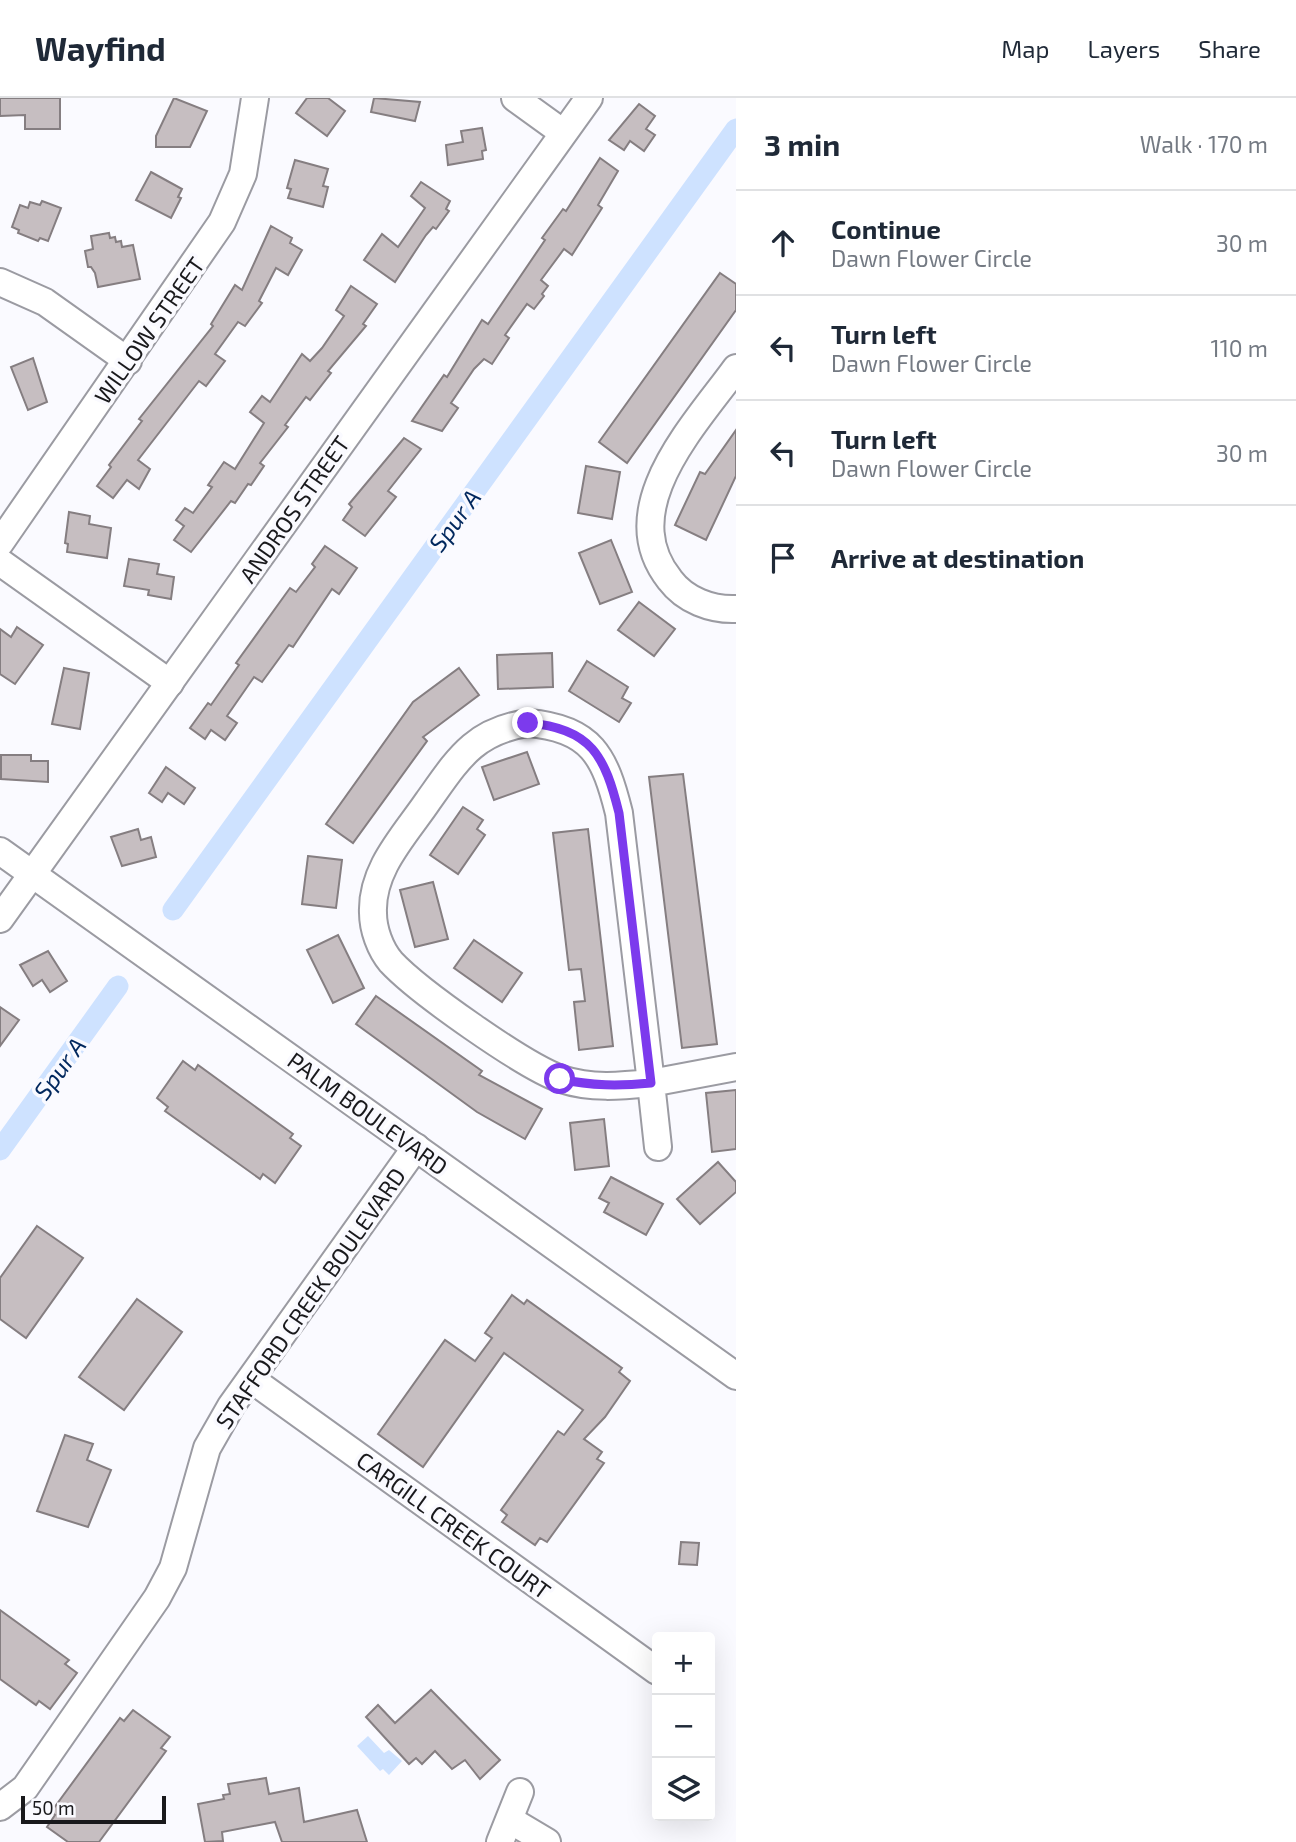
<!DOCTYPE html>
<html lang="en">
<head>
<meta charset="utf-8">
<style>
  :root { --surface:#fff; --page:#f2f2f3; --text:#1f2937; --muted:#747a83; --line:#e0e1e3 }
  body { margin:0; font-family:"Exo 2",sans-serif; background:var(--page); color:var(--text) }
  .controls { position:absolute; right:21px; bottom:21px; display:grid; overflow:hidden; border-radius:7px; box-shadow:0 7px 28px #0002 }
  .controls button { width:63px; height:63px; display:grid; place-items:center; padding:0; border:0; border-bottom:2px solid var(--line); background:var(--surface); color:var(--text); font:35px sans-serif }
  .scale { position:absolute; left:21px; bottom:18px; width:145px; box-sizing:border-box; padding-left:7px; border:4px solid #19191c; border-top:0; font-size:19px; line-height:24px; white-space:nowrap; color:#19191c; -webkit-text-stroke:5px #fafaff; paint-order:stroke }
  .stop { position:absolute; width:21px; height:21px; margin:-16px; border:5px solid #7c3aed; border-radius:50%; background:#fff }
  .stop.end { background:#7c3aed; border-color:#fff; box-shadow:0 2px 7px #0008 }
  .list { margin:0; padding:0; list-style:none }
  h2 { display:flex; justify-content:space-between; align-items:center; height:91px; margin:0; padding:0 28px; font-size:30px }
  h2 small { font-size:23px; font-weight:400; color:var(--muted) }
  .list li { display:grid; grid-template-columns:46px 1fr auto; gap:21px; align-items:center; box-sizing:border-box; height:105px; padding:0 28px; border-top:2px solid var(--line) }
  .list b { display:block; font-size:26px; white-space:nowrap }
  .list p { margin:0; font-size:23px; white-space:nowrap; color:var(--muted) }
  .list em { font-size:23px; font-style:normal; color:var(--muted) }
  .icon { flex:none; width:38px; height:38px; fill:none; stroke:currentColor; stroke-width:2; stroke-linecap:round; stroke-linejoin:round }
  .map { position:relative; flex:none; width:736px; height:1744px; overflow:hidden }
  header { display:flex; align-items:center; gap:42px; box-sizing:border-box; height:98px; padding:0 35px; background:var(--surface); border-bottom:2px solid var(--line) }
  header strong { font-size:33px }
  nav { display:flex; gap:38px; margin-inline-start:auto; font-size:24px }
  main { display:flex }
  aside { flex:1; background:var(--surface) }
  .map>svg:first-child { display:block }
</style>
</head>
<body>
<header>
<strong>Wayfind</strong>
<nav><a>Map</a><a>Layers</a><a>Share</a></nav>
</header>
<main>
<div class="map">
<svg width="736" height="1744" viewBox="0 0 736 1744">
  <rect width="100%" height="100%" fill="#fafaff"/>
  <!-- water -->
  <polygon fill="#cee2ff" points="368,1638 384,1655 389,1652 402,1663 389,1677 383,1671 380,1673 357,1648"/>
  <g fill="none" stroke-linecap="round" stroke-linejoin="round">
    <!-- canal -->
    <g stroke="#cee2ff" stroke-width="21">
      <polyline points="173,812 736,31"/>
      <polyline points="0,1052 118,888"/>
    </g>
  </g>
  <!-- building -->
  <g fill="#c6bec1" stroke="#857e81" stroke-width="2">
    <polygon points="0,0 60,0 60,31 25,31 25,17 0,18"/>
    <polygon points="174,0 207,13 190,49 156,49 156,38"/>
    <polygon points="307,0 328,0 345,13 327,38 296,15"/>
    <polygon points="374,0 420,4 415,23 371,14"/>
    <polygon points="639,6 655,18 646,31 655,37 644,53 630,43 624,52 609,42"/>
    <polygon points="482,30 486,52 482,53 483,61 448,67 446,47 463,44 461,33"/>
    <polygon points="600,60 618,73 598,107 602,110 572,157 564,151 541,182 548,188 542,196 544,198 534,211 527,206 505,237 509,240 492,266 484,261 474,271 451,305 458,310 442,333 412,323 444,277 447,279 482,222 488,226 545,142 542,140 563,111 566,113"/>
    <polygon points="295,62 328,71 323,88 328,89 323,109 288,100 291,91 287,90"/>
    <polygon points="151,74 182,91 178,99 181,100 171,120 136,102"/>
    <polygon points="421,84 450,103 446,111 449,113 436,131 433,129 426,137 395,184 364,162 382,136 398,149 425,110 411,98"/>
    <polygon points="42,103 61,110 48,143 40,140 38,143 18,135 19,132 12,129 20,107 28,110 30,104 40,107"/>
    <polygon points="271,128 292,140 290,145 302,152 288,177 276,170 259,203 262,205 245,228 238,224 215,256 225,263 206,288 199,283 138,362 150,371 139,391 127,382 113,400 97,388 111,369 109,367 142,323 139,321 213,228 211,226 235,187 242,192"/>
    <polygon points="109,135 110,140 115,139 116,144 121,143 122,149 133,147 140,181 98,189 95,175 91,169 88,169 85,153 93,151 91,138"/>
    <polygon points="720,175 736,186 736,212 627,365 599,344"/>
    <polygon points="351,188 377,206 363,226 366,228 328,273 331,275 310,302 306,299 285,327 288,329 260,365 264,368 251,387 248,386 235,405 231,403 191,454 174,442 184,428 176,422 185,410 193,415 212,389 208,387 224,364 235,371 264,325 250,314 262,298 270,304 302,256 310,263 322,250 344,218 336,212"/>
    <polygon points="33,260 47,304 28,312 11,269"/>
    <polygon points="736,332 736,378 706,442 675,427 700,374 705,376"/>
    <polygon points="404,340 421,351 388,393 396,399 365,438 343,422 352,409 349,406"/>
    <polygon points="586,368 620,374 612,421 578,415"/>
    <polygon points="69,414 90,418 89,426 111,430 107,460 67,454 68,446 65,445"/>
    <polygon points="611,442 632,494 600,506 579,455"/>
    <polygon points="325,448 357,470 339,496 332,491 293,549 289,547 262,584 254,579 227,618 237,625 225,642 211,632 205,641 190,630 208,605 211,607 239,567 236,565 290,490 296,494 315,469 312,466"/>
    <polygon points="129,461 159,466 157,476 174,479 171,501 148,497 149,492 124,488"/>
    <polygon points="639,504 675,531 654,558 618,532"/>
    <polygon points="17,529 43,547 15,586 0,576 0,531 11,539"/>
    <polygon points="552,555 553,589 498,591 497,557"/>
    <polygon points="587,563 628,589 622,600 631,605 619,624 569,593"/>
    <polygon points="64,570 89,575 80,631 52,626"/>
    <polygon points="459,570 479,597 423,639 427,643 353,745 326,726 413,604"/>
    <polygon points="527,654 539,686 494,702 482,669"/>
    <polygon points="1,657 31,657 31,663 48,663 48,684 1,681"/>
    <polygon points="166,669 195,690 184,706 168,695 162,704 149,695"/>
    <polygon points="683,676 717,946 682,950 649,679"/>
    <polygon points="463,709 483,722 477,731 485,737 458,776 430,757"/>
    <polygon points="138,731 141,742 151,739 156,759 122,768 111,739"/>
    <polygon points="588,731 613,948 579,952 574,904 585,903 581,871 569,872 553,735"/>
    <polygon points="308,758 342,762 336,810 302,806"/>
    <polygon points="433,784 448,841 415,849 400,792"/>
    <polygon points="338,837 364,890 333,905 307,852"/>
    <polygon points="474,842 522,875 502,904 454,870"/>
    <polygon points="48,853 67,883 50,894 42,882 33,888 20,867"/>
    <polygon points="376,898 482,973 479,977 542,1011 525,1041 477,1014 356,926"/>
    <polygon points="0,909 19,922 0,948"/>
    <polygon points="183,963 195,972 198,967 293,1036 290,1040 301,1048 275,1085 263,1076 260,1081 165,1013 168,1009 157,1000"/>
    <polygon points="736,992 736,1051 712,1054 706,995"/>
    <polygon points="604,1021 609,1068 575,1072 570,1025"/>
    <polygon points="718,1064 736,1084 736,1094 700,1126 677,1101"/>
    <polygon points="611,1079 663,1106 646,1137 604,1114 609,1105 599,1100"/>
    <polygon points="37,1128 83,1160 26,1240 0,1221 0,1180"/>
    <polygon points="512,1197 524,1206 527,1202 622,1270 619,1274 630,1283 605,1319 584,1341 602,1354 597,1361 604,1365 547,1444 540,1440 535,1447 502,1424 507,1417 501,1412 558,1333 564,1337 583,1312 504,1255 423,1369 378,1336 445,1242 475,1263 492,1240 485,1235"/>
    <polygon points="137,1201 182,1234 124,1312 79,1279"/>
    <polygon points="65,1337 93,1346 87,1362 111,1372 88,1429 37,1413"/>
    <polygon points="681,1444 699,1445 697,1467 679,1466"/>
    <polygon points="0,1512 69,1562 65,1566 77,1575 50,1611 39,1603 36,1607 0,1581"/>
    <polygon points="431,1592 500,1662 480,1681 465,1662 452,1671 435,1653 422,1666 416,1660 409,1666 366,1619 378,1607 395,1625"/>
    <polygon points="133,1612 170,1639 161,1650 166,1653 99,1744 68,1744 47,1729 55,1717 51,1714 120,1620 124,1623"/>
    <polygon points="266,1680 269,1696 299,1690 304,1724 357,1712 367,1744 282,1744 275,1724 222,1734 223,1743 205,1744 198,1706 224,1701 223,1697 230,1696 228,1686"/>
  </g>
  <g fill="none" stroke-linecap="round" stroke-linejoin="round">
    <defs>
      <g id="minor">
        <polyline points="515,0 562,34"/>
        <polyline points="0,184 45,204 128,263"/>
        <path d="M736,270C694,328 613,411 670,482C685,502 711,512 736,511"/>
        <polyline points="0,445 222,124 243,76 255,0"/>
        <polyline points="0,464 170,585"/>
        <path d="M528,625C592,630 605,659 619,715L651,985C621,988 591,991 561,981C524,968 418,893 391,864C380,851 373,831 373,815C371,771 405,737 428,703C458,661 474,633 528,625Z"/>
        <polyline points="0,753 736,1278"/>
        <polyline points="0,821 589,0"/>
        <polyline points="658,1049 651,985 736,969"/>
        <polyline points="251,1281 657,1573"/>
        <polyline points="0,1709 25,1690 157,1500 173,1470 207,1350 231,1308 416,1049"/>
        <polyline points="510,1722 547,1744"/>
        <polyline points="500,1744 520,1694"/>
      </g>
    </defs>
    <!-- minor casing -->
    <use href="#minor" stroke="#9b9ba2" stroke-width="30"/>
    <!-- minor -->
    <use href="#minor" stroke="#fff" stroke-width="26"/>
  </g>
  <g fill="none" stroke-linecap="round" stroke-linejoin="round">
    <!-- route -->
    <path stroke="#7c3aed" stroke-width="9" d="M528,625C592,630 605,659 619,715L651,985C619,988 592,988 560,981"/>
  </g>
  <g text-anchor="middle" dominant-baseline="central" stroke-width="7" stroke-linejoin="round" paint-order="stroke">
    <!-- street labels -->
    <g font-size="23" fill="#19191c" stroke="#fafaff">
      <text transform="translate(149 232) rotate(-55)">WILLOW STREET</text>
      <text transform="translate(294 411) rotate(-55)">ANDROS STREET</text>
      <text transform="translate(368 1015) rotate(36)">PALM BOULEVARD</text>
      <text transform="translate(310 1200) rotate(-55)">STAFFORD CREEK BOULEVARD</text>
      <text transform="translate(454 1427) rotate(36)">CARGILL CREEK COURT</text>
    </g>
    <!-- water labels -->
    <g font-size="24" font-style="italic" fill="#00275d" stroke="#fafaff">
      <text transform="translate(454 422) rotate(-54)">Spur A</text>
      <text transform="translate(59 970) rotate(-54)">Spur A</text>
    </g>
  </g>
</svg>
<div class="controls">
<button>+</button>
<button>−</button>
<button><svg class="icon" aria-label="layers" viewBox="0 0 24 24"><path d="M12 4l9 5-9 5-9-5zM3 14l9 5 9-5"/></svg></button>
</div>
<div class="scale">50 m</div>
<div class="stop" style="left:560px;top:981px"></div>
<div class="stop end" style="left:528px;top:625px"></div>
</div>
<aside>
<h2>3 min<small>Walk · 170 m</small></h2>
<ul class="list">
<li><svg class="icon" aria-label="ahead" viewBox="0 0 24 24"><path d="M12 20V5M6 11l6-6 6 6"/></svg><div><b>Continue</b><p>Dawn Flower Circle</p></div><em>30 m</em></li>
<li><svg class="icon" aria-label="left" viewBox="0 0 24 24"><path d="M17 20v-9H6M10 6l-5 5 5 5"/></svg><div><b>Turn left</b><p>Dawn Flower Circle</p></div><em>110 m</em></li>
<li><svg class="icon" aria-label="left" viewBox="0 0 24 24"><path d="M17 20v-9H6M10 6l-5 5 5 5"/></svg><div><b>Turn left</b><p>Dawn Flower Circle</p></div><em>30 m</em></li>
<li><svg class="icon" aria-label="arrive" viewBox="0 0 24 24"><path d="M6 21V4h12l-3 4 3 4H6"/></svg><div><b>Arrive at destination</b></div></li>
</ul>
</aside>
</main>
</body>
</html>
